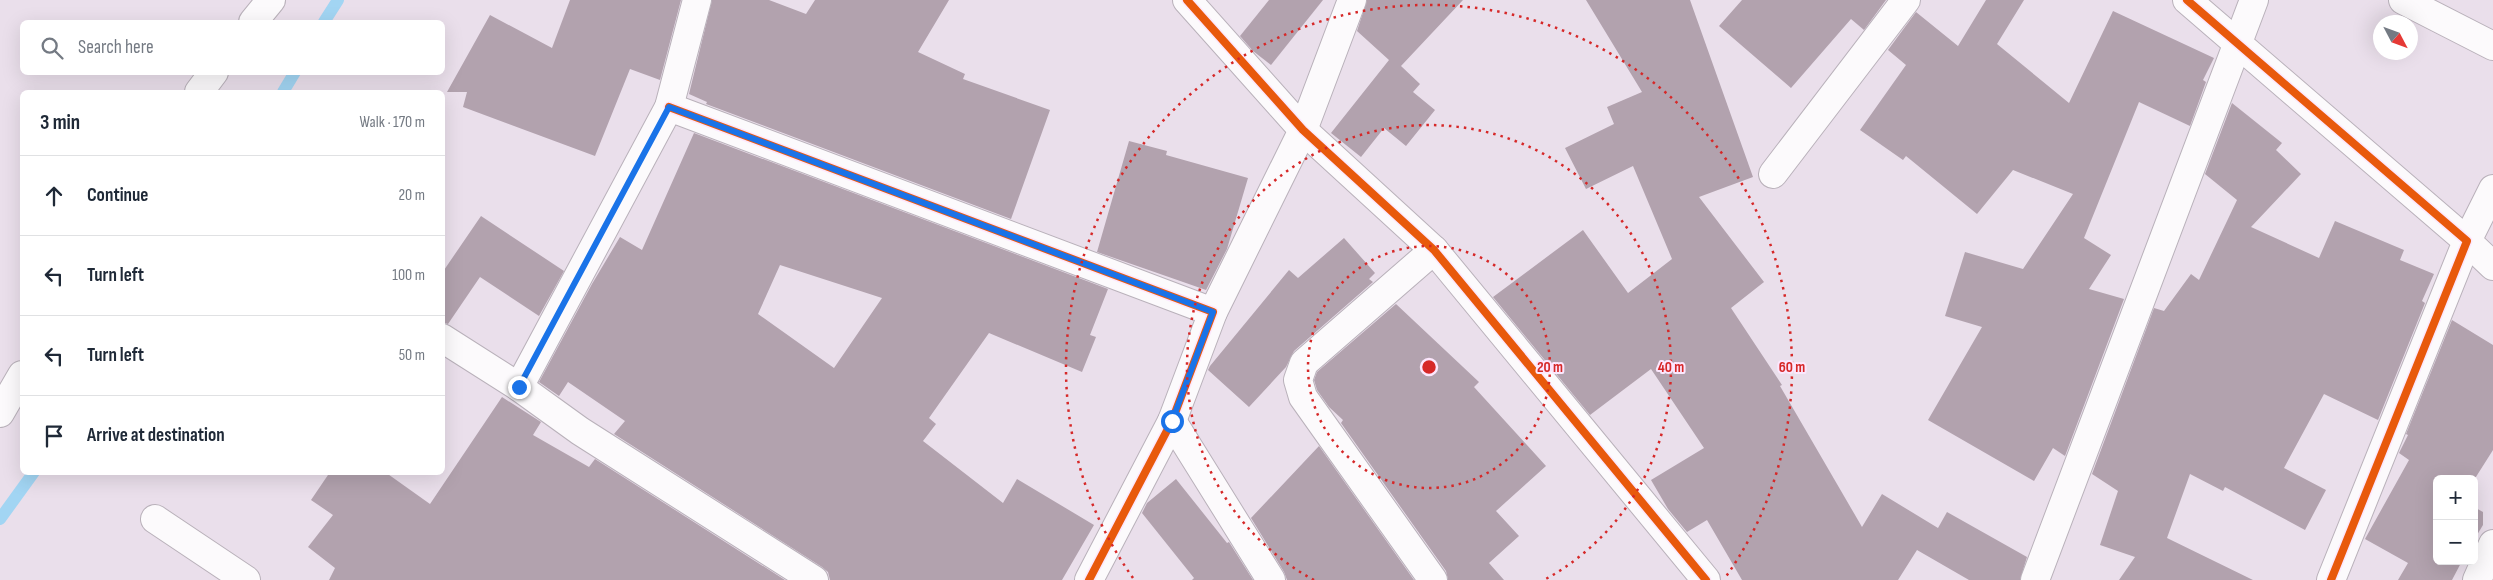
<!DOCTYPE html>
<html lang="en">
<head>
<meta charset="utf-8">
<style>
  :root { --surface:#fff; --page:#f6f6f7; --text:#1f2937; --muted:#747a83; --line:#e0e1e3 }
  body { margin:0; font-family:"Sofia Sans Condensed",sans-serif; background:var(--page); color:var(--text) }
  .controls { position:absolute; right:15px; bottom:15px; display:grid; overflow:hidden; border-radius:8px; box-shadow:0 5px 20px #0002 }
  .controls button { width:45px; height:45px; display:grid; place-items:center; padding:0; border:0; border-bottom:1px solid var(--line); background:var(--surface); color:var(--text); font:25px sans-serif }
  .compass { position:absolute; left:2373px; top:15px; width:45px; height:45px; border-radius:50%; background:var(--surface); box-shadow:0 5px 20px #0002; rotate:131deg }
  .stop { position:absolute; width:15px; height:15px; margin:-11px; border:4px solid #1a73e8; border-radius:50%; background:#fff }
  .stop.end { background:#1a73e8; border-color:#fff; box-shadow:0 1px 5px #0008 }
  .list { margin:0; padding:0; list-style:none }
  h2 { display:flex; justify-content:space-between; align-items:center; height:65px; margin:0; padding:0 20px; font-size:21px }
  h2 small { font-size:16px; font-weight:400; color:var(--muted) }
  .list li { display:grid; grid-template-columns:32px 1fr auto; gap:15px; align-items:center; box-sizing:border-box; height:80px; padding:0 20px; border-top:1px solid var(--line) }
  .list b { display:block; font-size:19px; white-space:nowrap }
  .list em { font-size:16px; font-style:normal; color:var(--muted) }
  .icon { flex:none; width:28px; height:28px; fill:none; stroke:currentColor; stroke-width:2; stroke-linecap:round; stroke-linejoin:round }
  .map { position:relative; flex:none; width:2493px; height:580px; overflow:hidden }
  .search { position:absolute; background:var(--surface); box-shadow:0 5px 20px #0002; left:20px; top:20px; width:425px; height:55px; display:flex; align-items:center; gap:12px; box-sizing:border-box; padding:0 18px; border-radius:8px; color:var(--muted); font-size:19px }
  .panel { position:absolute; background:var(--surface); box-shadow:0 5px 20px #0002; left:20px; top:90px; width:425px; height:385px; border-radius:8px }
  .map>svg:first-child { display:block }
</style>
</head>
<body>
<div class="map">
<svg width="2493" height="580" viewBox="0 0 2493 580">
  <rect width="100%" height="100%" fill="#eadfeb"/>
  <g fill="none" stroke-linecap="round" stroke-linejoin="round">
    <!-- stream -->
    <g stroke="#a2d5f3" stroke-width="12">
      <polyline points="324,22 338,0"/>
      <polyline points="283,92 295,72"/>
      <polyline points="0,519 34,472"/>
    </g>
  </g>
  <!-- building -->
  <g fill="#b2a2ae" fill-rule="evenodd">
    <polygon points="570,0 681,0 660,80 630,69 595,156 463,107 467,92 447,92 490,15 552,48"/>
    <polygon points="712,0 769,0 806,14 815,0 949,0 918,52 965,74 963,79 1050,110 1011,219 706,104 707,102 689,94"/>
    <polygon points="1269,0 1323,0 1271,65 1253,51 1240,36"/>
    <polygon points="1367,0 1463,0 1401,66 1420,84 1413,92 1435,110 1406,146 1384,128 1361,157 1331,133 1389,60 1357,31"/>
    <polygon points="1586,0 1690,0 1753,177 1699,197 1764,282 1731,308 1782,385 1780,386 1862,527 1882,494 1938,528 1947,512 2027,557 2020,580 1969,580 1917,550 1898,580 1742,580 1707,520 1687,532 1668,509 1651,480 1704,448 1651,369 1590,415 1493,297 1583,230 1628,293 1672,259 1633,166 1586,189 1565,148 1614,124 1607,107 1642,92"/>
    <polygon points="1742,0 1886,0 1864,30 1851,19 1791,88 1719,26"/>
    <polygon points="1986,0 2024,0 1997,44 2069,103 2113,11 2214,58 2203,80 2206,82 2190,126 2139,102 2084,238 2111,255 2089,289 2124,299 2065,456 2053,448 2034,481 1928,420 1982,327 1945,316 1965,252 2023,269 2073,194 2013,170 1977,214 1906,156 1903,160 1860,130 1906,65 1888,50 1916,12 1958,46"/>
    <polygon points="2232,103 2282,143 2276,150 2301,174 2251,227 2319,258 2335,221 2404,250 2400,260 2434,274 2422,301 2425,303 2378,420 2324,394 2284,468 2326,490 2305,530 2225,487 2223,491 2190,474 2167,538 2253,580 2119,580 2135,557 2100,545 2118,491 2092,474 2154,308 2164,311 2191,274 2199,280 2237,200 2205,174"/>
    <path d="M694,133L1108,289L1090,335L1096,337L1082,372L989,333L929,418L936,424L923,441L1003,503L1017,479L1094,525L1062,580H830L828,572L822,567L614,434L625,421L568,382L559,396L539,382L592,284L620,237L642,250ZM780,265L882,298L834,368L758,314Z"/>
    <polygon points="1129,141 1167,151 1166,155 1248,178 1227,249 1206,290 1097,252"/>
    <polygon points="481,216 564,271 539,316 480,277 448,324 442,322 442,273"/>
    <polygon points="1344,238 1375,273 1369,279 1373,282 1294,351 1286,367 1249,407 1208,370 1210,366 1289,270 1298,278"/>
    <polygon points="1396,304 1479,382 1474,387 1546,466 1496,511 1519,536 1489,563 1504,580 1448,580 1446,571 1341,423 1343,420 1329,407 1317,390 1314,380 1317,372"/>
    <polygon points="2452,320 2493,345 2493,450 2474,480 2437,479 2437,561 2462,561 2452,580 2398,580 2408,563 2365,539 2409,460 2399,453 2408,435 2406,434"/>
    <polygon points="502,397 541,422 533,435 589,467 595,459 785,580 329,580 335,568 308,547 333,515 311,500 330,472 385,472 430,504"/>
    <polygon points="1319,446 1414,580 1287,580 1284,572 1251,518"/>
    <polygon points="1176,479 1227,543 1229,542 1253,580 1192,580 1194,578 1142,513 1147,503"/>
    <polygon points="2474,507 2483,512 2483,525 2474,540"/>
  </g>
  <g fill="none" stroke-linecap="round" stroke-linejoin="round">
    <defs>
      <g id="street">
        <polyline points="1187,0 1303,130 1434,250 1706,580"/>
        <polyline points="2187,0 2467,241 2331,580"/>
        <polyline points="2403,0 2493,46"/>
        <polyline points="253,22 271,0"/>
        <polyline points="199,92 214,72"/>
        <polyline points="669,107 1213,312 1172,421 1089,580"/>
        <polyline points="1773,174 1906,0"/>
        <polyline points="2493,189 2467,241 2493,266"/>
        <polyline points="1213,312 1303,130 1352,0"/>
        <polyline points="442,338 519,387 580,431 814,580"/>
        <polyline points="519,387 669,107 697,0"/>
        <polyline points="0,413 22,375"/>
        <polyline points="1172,421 1271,580"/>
        <polyline points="155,519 246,580"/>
        <polyline points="1433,580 1303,397 1298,380 1304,363 1434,250"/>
        <polyline points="2035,580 2254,0"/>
        <polyline points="2477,580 2493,544"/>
      </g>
    </defs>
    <!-- street casing -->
    <use href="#street" stroke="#b9b1ba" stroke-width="30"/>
    <!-- street -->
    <use href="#street" stroke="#fcfafc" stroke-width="28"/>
    <defs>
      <g id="cycleway">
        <polyline points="1187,0 1303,130 1434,250 1706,580"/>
        <polyline points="2187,0 2467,241 2331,580"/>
        <polyline points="669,107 1213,312 1172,421 1089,580"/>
      </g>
    </defs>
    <!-- cycleway casing -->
    <use href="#cycleway" stroke="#fce7fd" stroke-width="11"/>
    <!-- cycleway -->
    <use href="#cycleway" stroke="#e8590c" stroke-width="8"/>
  </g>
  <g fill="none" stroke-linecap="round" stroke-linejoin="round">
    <!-- route -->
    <polyline stroke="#1a73e8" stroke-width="6" points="519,387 669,107 1213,312 1172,421"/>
  </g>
  <!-- distance rings -->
  <g fill="none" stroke="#d62828" stroke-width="2.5" stroke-dasharray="2.5 5">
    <circle cx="1429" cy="367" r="121"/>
    <path d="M1314 580A242 242 0 1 1 1544 580"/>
    <path d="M1133 578A363 363 0 1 1 1725 578"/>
  </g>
  <circle cx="1429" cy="367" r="8" fill="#d62828" stroke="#fce7fd" stroke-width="2.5"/>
  <g font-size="15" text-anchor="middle" font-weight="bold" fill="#d62828" stroke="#fce7fd" stroke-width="4" stroke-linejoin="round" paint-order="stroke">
    <text x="1550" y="372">20 m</text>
    <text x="1671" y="372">40 m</text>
    <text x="1792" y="372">60 m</text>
  </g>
</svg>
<div class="controls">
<button>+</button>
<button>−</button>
</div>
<svg class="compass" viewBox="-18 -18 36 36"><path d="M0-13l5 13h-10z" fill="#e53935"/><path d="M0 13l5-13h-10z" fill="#747a83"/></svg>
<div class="stop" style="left:1172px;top:421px"></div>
<div class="stop end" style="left:519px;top:387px"></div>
<div class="search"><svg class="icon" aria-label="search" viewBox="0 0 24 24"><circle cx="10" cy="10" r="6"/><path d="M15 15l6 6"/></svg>Search here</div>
<section class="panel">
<h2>3 min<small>Walk · 170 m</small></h2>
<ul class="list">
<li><svg class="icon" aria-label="ahead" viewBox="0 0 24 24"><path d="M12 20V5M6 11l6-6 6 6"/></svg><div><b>Continue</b></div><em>20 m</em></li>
<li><svg class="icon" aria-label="left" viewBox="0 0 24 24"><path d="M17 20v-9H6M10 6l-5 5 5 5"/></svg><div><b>Turn left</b></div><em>100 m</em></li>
<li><svg class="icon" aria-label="left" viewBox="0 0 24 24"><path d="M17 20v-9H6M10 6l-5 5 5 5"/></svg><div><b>Turn left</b></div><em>50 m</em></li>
<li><svg class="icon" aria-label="arrive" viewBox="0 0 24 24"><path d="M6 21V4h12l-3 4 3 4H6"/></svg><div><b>Arrive at destination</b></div></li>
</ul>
</section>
</div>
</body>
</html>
